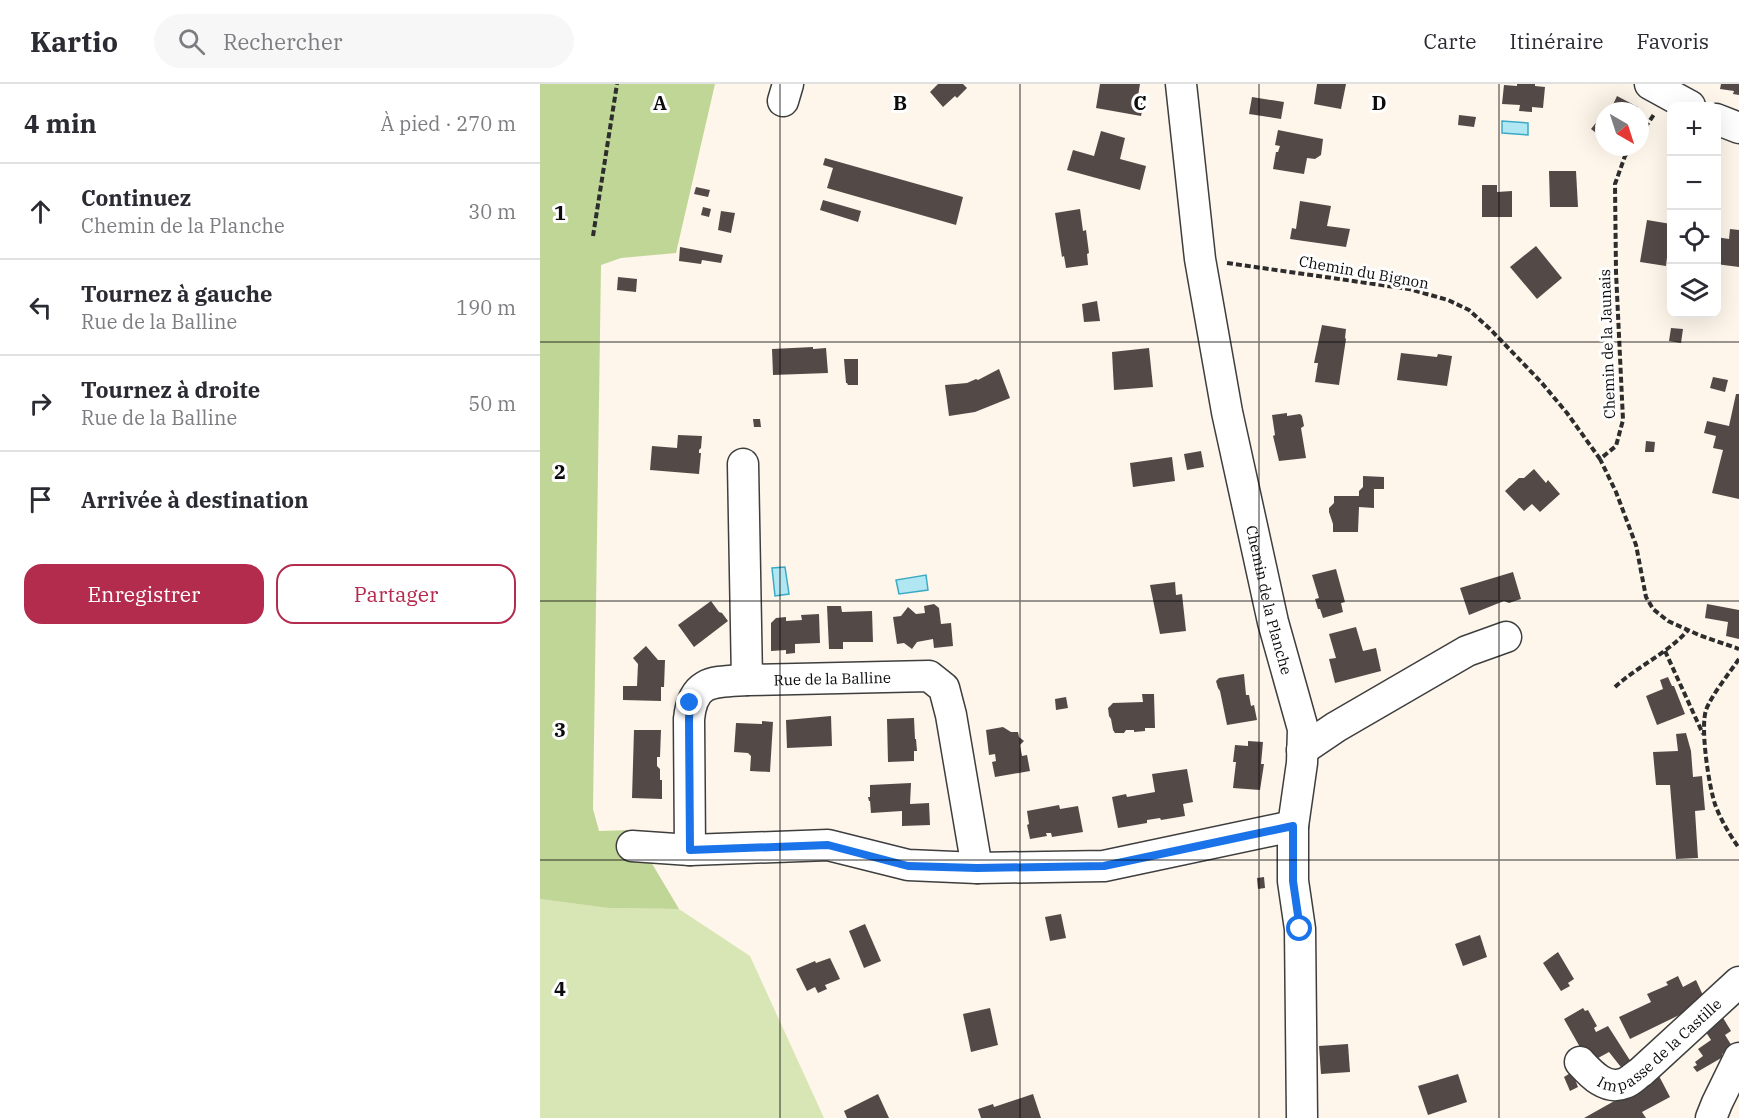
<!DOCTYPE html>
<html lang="fr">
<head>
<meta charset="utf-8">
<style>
  :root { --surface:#fff; --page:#f7f7f7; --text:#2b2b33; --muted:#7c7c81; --line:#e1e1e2; --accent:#b32b4d }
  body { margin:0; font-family:"IBM Plex Serif",serif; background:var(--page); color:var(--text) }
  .controls { position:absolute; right:18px; top:18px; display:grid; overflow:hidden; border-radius:12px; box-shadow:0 6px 24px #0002 }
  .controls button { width:54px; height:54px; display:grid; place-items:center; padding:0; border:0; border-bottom:2px solid var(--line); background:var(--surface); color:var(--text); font:30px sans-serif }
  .compass { position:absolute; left:1055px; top:18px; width:54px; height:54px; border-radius:50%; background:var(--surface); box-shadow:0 6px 24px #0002; rotate:141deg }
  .stop { position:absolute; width:18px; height:18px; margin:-14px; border:4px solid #1a73e8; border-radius:50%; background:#fff }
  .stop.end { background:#1a73e8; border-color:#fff; box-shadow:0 2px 6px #0008 }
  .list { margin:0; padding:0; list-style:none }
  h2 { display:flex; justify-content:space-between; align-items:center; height:78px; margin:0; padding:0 24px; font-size:26px }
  h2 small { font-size:20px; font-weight:400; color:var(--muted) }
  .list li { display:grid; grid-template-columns:39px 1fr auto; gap:18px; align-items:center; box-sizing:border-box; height:96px; padding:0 24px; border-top:2px solid var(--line) }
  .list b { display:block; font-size:22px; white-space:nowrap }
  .list p { margin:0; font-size:20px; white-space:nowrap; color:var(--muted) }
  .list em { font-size:20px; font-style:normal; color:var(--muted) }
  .actions { display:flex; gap:12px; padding:18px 24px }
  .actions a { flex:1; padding:14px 0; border:2px solid var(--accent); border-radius:18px; text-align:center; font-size:21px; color:var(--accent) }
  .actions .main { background:var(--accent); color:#fff }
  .icon { flex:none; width:33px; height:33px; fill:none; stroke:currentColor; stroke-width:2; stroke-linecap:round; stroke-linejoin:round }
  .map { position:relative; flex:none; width:1199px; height:1034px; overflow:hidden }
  header { display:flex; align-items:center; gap:36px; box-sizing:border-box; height:84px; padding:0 30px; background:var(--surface); border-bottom:2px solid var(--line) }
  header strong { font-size:28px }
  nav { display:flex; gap:33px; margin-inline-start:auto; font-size:21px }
  .search { width:420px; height:54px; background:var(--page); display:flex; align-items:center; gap:15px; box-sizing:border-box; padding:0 21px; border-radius:33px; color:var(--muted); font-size:22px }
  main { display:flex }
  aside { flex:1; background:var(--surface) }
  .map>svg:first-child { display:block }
</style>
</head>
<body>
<header>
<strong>Kartio</strong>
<div class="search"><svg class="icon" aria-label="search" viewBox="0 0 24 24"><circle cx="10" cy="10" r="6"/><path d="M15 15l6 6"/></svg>Rechercher</div>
<nav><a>Carte</a><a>Itinéraire</a><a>Favoris</a></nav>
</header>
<main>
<aside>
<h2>4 min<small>À pied · 270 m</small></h2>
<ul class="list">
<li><svg class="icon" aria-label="ahead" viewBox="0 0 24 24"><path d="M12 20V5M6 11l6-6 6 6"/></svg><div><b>Continuez</b><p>Chemin de la Planche</p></div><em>30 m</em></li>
<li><svg class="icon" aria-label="left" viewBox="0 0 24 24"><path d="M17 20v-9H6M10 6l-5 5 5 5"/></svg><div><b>Tournez à gauche</b><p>Rue de la Balline</p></div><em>190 m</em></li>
<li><svg class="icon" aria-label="right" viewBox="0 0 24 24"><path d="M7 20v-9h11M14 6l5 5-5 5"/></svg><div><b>Tournez à droite</b><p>Rue de la Balline</p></div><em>50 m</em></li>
<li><svg class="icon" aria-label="arrive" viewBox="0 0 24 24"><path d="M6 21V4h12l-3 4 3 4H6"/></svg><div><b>Arrivée à destination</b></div></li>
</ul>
<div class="actions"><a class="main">Enregistrer</a><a>Partager</a></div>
</aside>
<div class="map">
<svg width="1199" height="1034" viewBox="0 0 1199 1034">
  <rect width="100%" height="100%" fill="#fef6ea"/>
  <!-- green -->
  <polygon fill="#d8e6b6" points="0,815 69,824 139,825 210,872 284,1034 0,1034"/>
  <!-- forest -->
  <polygon fill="#c0d696" points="0,0 175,0 136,169 81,174 61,181 53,725 59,747 92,746 139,825 68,824 0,815"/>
  <!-- water -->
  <g fill="#b1e7f2" stroke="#3caac5" stroke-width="1.5">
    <polygon points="962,37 988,39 988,51 962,49"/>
    <polygon points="245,483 249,510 235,512 232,484"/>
    <polygon points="386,491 388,506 359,510 356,496"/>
  </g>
  <!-- building -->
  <g fill="#534a48">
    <polygon points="398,0 423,0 427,4 417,14 415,12 403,23 390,8"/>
    <polygon points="560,0 600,0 598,12 605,13 601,32 556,24"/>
    <polygon points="777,0 806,0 801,25 774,20"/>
    <polygon points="977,0 995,0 995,2 1005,3 1003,24 992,23 992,28 979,27 980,21 962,20 964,1 977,2"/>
    <polygon points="1181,0 1199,0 1199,11 1193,10 1194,7 1180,5"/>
    <polygon points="1077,12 1098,23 1096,27 1070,27"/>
    <polygon points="712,13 744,18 741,35 709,30"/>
    <polygon points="919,31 936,33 934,43 918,41"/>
    <polygon points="1062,31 1064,32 1064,55 1051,45"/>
    <polygon points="738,46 783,55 781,71 775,75 767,74 764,90 733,85 736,68 738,68 740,62 735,61"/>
    <polygon points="561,47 585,54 580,75 606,82 600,106 527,86 533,66 554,72"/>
    <polygon points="285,74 423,113 416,141 287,104 293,84 283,81"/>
    <polygon points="1009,87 1036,87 1038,123 1010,123"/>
    <polygon points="942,101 957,101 957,108 972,107 972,133 942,133"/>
    <polygon points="156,103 170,106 168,113 154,110"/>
    <polygon points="283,116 321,127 318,138 280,126"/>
    <polygon points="760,117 791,122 787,142 810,145 806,163 750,155 752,144 756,145"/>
    <polygon points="163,123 171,125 169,133 161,131"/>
    <polygon points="540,125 543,147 546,146 549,169 547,170 548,181 526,184 524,172 522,173 515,129"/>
    <polygon points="181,127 195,129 191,149 178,146"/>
    <polygon points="1107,136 1131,140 1126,182 1100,178"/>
    <polygon points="1190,145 1199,146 1199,183 1176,180 1176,153 1189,155"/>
    <polygon points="996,162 1022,194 997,215 970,183"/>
    <polygon points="140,163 183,171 181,179 162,176 161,180 139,177"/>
    <polygon points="78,193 97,195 96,208 77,206"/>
    <polygon points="557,217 560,237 544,238 542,220"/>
    <polygon points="782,241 806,245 805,254 806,255 799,301 775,298 778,279 774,279"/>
    <polygon points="1131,244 1143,245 1141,259 1129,257"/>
    <polygon points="273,263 273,265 286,264 288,289 233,291 232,265"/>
    <polygon points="609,264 613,303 574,306 572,268"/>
    <polygon points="861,269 897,273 898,270 912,272 907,302 857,296"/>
    <polygon points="304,275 318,275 318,301 308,301 307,299 306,299"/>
    <polygon points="459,285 470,314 435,328 409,332 405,301 427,299 436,295 438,296"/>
    <polygon points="1173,293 1188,296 1185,308 1170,304"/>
    <polygon points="1196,310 1199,310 1199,415 1172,409 1183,366 1173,364 1176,352 1164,349 1167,337 1189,342"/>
    <polygon points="747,329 747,332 760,330 762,332 764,342 761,344 766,374 739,377 733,352 735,351 732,331"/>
    <polygon points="213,335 220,335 221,343 214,343"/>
    <polygon points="138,351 162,352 161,364 159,366 159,369 161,369 159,390 110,386 112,362 137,364"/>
    <polygon points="1106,357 1115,358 1114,368 1105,368"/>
    <polygon points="661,367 664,383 647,386 644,370"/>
    <polygon points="632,373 635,397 593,403 590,379"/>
    <polygon points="994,385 1006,399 1008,396 1020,410 1000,428 992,420 984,427 965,407 979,394 984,394"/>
    <polygon points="823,392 844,393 844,405 834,405 834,424 819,423 818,448 793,448 793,440 789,428 789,424 794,419 794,412 819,412 819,407 823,403"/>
    <polygon points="796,485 805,518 801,519 803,528 783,534 780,525 778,525 775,515 779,514 772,491"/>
    <polygon points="973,488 981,515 969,519 964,517 929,531 920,504"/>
    <polygon points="635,498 636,511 642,510 646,547 620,550 610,501"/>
    <polygon points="171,517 179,528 182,529 188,537 154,563 138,541"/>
    <polygon points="394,520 399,524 401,540 411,539 413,562 394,564 393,555 377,558 372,565 364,559 357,560 353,533 361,532 368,523 376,530 385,529 384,522"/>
    <polygon points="1167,520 1199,526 1199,555 1186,552 1188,538 1165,534"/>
    <polygon points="287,522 301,522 302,528 332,527 333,558 303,558 303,565 289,565"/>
    <polygon points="279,530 280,559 255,560 255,569 246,570 246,566 231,567 231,539 236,534 246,533 246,537 262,536 261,531"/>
    <polygon points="816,543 823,567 836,564 841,587 795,599 789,575 796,574 789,550"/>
    <polygon points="106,562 118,576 125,576 124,603 121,603 121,617 83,616 83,602 97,602 98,580 93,574"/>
    <polygon points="704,590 706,611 709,611 711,622 714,621 717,636 687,641 680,607 678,604 676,597 679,594"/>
    <polygon points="1128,593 1132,602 1134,602 1145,630 1117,641 1106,612 1123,605 1120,596"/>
    <polygon points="602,610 614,610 615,644 605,644 605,647 594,648 594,646 586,646 584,649 575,649 573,646 571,635 569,632 568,624 573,619 603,618"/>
    <polygon points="526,613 528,624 516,626 515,615"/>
    <polygon points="291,632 292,662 247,664 246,636"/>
    <polygon points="374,634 375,655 376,655 377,667 374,667 374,677 348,678 347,635"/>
    <polygon points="222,637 233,638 230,688 210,687 211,672 208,669 194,668 196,639 222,640"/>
    <polygon points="463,643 471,648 478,648 479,653 484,657 480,661 482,672 487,671 490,687 455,693 452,678 456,677 455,670 449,671 446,646"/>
    <polygon points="94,646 121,646 120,673 117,673 117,682 120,685 120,696 122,696 122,715 92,714"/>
    <polygon points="1146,649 1151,667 1153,693 1162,692 1165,726 1155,727 1158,774 1136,775 1130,701 1116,701 1113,668 1138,667 1136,650"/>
    <polygon points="708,657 723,658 721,680 724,680 720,706 693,704 696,678 693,678 695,661 708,662"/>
    <polygon points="647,685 653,718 643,720 645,732 621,736 620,734 607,736 607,739 578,744 572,713 586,710 587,713 615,708 612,690"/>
    <polygon points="371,699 370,720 389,719 390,741 362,742 362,727 331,729 330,717 329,717 328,713 330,713 330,701"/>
    <polygon points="519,721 520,725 538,722 543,748 512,753 511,749 506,749 507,752 490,755 487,741 489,740 487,727"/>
    <polygon points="724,793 725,804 718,805 717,794"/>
    <polygon points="521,830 526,854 510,857 505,833"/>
    <polygon points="325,840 341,877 324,884 309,847"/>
    <polygon points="940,851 947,873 923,882 915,860"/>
    <polygon points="1018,868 1034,895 1028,899 1030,902 1021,907 1003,879"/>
    <polygon points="290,874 300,895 285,901 287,905 278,909 275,903 267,907 256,885 275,877 276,879"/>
    <polygon points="1138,892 1143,903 1156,896 1166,918 1090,955 1079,933 1111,918 1107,910 1128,901 1126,898"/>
    <polygon points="450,924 458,961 431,968 423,930"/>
    <polygon points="1043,924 1045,927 1048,926 1057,942 1054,944 1056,948 1068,942 1091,978 1084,987 1069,968 1049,979 1024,935"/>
    <polygon points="1182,932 1191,947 1185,951 1192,962 1191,964 1182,970 1183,973 1157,988 1153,983 1157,981 1155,978 1163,972 1158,965 1171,956 1164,945"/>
    <polygon points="808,960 810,988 781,990 779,962"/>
    <polygon points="1032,988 1038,1003 1030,1007 1024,993"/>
    <polygon points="918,990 927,1018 888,1031 878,1002"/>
    <polygon points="1119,992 1130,1013 1102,1028 1106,1034 1044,1034"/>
    <polygon points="338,1010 349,1034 307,1034 304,1027"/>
    <polygon points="493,1010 501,1034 441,1034 438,1025 453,1020 454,1023"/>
  </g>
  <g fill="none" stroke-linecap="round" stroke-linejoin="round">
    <defs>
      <g id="minor">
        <path id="s1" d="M641,0L660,175L687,328L733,538L763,645L762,679L753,742V797L760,845L762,1034"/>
        <polyline points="1110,0 1150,22"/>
        <polyline points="243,17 248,0"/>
        <polyline points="1176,35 1199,44"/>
        <polyline points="203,380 207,596"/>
        <polyline points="762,666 796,643 927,567 966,553"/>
        <polyline points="92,762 150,766 288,761 368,781 437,784 564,782 753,742"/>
        <path id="s2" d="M150,766L149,635C153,595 174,598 207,596L389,592L404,604L411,631L437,784"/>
        <path id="s3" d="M1040,978C1051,990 1066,1007 1085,999C1091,997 1096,991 1101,988L1199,898"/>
        <polyline points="1171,1034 1177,1019 1199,974"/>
      </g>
    </defs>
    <!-- minor casing -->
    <use href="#minor" stroke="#3e3e3e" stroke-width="33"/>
    <!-- path -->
    <g stroke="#2d2d2d" stroke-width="4" stroke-dasharray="6 3" stroke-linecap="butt">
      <polyline points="1100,51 1115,29"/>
      <polyline points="1092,63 1085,72 1075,100 1076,188 1083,336 1076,362 1060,375 1076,408 1096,461 1106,513 1113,525 1128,537 1159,551 1199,565"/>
      <polyline points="53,152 77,0"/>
      <polyline points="687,179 869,205 908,216 929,226 950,245 1001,298 1027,329 1060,375"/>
      <polyline points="1125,567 1163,650"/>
      <path d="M1199,575C1190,588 1171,612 1166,626C1160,644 1169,705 1176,723C1182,738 1190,751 1199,764"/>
      <path d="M1075,603C1098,582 1128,569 1148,546"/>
    </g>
    <!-- minor -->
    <use href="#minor" stroke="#fff" stroke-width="30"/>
  </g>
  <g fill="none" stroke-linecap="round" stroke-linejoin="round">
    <!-- route -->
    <polyline stroke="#1a73e8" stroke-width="8" points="150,619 149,635 150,766 288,761 368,782 437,784 564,782 753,742 753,797 760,845"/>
  </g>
  <!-- grid -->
  <path fill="none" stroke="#0b0b0b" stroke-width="1.5" stroke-opacity="0.55" d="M240,0V1034M480,0V1034M719,0V1034M959,0V1034M0,258H1199M0,517H1199M0,776H1199"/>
  <g text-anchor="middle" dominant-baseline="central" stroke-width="6" stroke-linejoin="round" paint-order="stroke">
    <!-- street labels -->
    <g font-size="15" fill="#0b0b0b" stroke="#fff">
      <text transform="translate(824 188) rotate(10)">Chemin du Bignon</text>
      <text transform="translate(1067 260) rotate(-92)">Chemin de la Jaunais</text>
      <text stroke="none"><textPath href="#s1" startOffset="524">Chemin de la Planche</textPath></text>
      <text stroke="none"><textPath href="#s2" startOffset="297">Rue de la Balline</textPath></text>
      <text stroke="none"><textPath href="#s3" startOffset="102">Impasse de la Castille</textPath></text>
    </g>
  </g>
  <g font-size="20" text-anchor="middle" font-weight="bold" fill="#0b0b0b" stroke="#fff" stroke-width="6" stroke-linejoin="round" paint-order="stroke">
    <text x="120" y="26">A</text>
    <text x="360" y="26">B</text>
    <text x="600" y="26">C</text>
    <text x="839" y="26">D</text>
    <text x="20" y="136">1</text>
    <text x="20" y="395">2</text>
    <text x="20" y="653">3</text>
    <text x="20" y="912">4</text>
  </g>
</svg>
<div class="controls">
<button>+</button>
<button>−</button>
<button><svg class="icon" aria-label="locate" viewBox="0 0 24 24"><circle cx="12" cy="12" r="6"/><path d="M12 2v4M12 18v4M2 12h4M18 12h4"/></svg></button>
<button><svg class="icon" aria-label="layers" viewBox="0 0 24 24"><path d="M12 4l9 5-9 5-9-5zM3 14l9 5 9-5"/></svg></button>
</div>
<svg class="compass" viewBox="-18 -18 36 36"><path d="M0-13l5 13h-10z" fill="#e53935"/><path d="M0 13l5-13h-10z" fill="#7c7c81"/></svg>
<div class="stop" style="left:760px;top:845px"></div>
<div class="stop end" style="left:150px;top:619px"></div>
</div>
</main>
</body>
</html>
